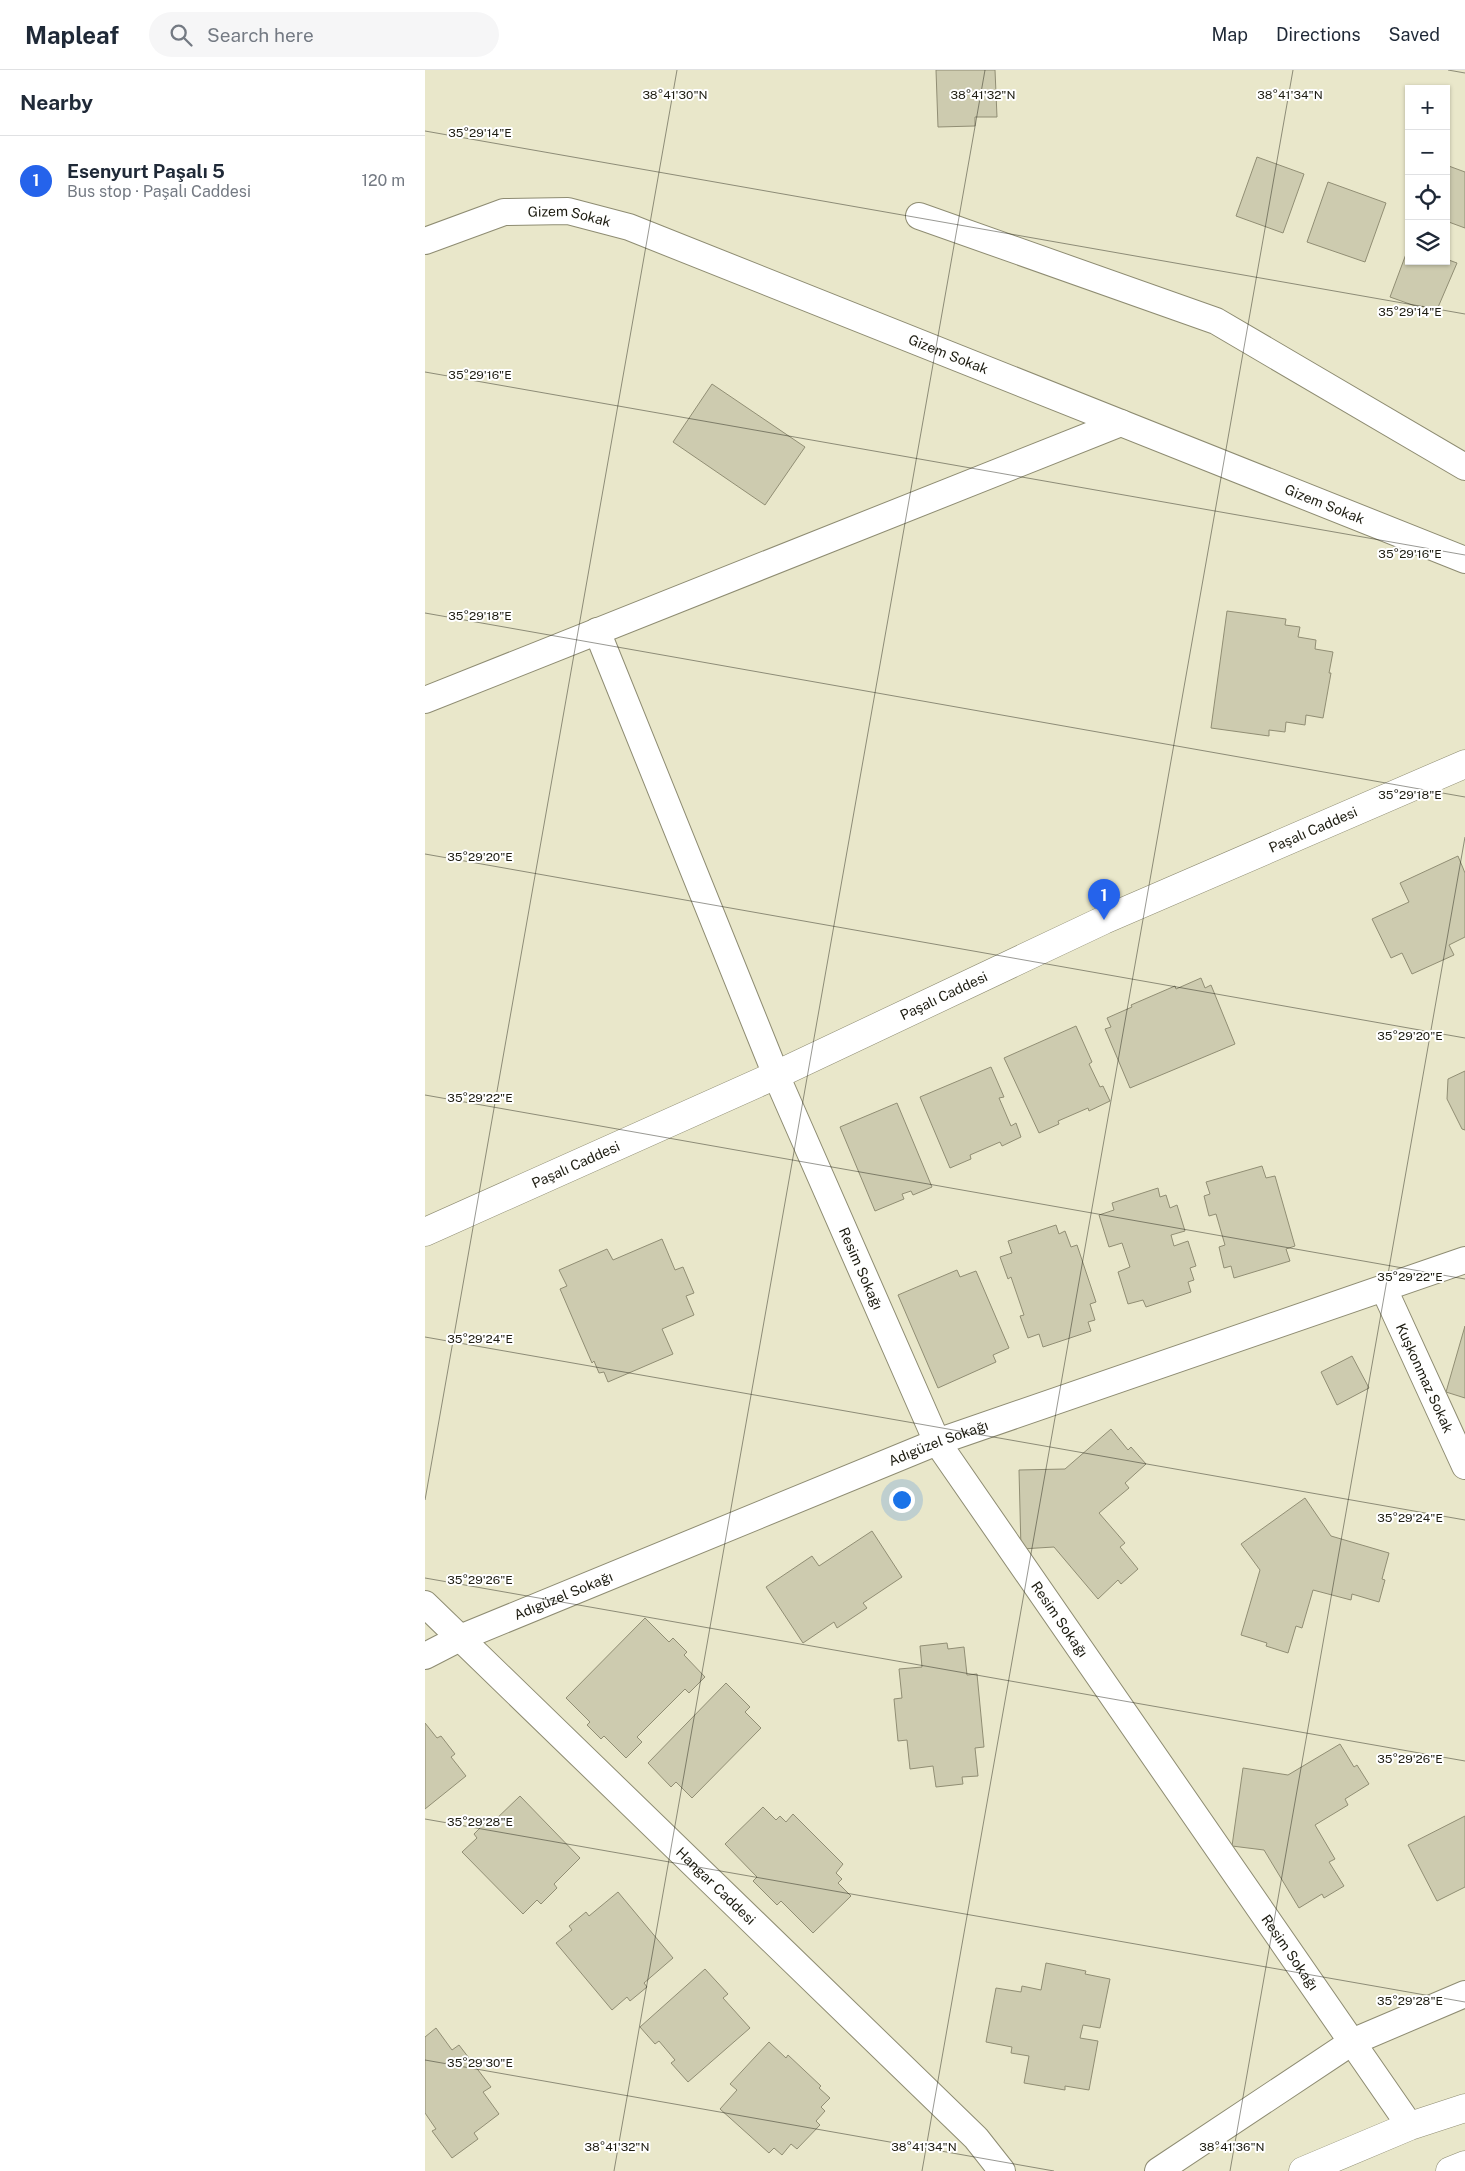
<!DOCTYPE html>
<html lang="en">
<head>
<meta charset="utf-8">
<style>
  :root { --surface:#fff; --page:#f6f6f7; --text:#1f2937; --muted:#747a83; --line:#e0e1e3; --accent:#2563eb }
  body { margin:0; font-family:"Public Sans",sans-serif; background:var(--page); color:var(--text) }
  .controls { position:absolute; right:15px; top:15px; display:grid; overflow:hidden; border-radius:0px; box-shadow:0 1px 4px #0004 }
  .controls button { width:45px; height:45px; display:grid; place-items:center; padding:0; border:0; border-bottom:1px solid var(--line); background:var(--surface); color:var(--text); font:25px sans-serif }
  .you { position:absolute; left:476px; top:1429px; width:18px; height:18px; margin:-12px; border:4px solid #fff; border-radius:50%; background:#1a73e8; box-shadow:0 0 0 8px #1a73e833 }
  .badge { display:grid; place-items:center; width:32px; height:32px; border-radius:50%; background:var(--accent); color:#fff; font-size:16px; font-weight:700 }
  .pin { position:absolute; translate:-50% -41px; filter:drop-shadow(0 1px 2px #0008) }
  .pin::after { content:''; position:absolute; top:26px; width:18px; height:15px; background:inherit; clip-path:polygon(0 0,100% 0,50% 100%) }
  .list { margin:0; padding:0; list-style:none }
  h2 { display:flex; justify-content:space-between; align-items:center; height:65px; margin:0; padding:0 20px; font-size:21px }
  h2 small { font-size:16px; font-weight:400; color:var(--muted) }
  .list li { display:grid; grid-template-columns:32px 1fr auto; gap:15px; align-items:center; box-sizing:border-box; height:90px; padding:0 20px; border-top:1px solid var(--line) }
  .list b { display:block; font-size:19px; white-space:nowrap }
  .list p { margin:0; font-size:16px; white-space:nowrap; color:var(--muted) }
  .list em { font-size:16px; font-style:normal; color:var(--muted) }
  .icon { flex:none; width:28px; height:28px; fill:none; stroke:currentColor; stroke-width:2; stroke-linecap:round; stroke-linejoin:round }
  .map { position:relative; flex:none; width:1040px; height:2101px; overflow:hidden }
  header { display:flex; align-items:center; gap:30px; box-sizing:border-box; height:70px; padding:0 25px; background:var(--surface); border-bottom:1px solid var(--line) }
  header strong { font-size:24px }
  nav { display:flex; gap:28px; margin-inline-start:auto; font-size:18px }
  .search { width:350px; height:45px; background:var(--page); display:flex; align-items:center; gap:12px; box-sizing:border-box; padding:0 18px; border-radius:28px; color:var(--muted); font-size:19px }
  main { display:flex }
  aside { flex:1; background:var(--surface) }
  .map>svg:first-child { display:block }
</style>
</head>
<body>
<header>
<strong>Mapleaf</strong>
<div class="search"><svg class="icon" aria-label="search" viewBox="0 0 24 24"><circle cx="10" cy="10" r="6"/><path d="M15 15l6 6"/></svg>Search here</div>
<nav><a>Map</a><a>Directions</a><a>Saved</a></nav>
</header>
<main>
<aside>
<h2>Nearby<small></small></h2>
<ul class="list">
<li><span class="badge">1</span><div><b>Esenyurt Paşalı 5</b><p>Bus stop · Paşalı Caddesi</p></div><em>120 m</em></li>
</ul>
</aside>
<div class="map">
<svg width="1040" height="2101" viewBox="0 0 1040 2101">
  <rect width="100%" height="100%" fill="#e9e7ca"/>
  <!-- building -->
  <g fill="#cdcbaf" stroke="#918e74">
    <polygon points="511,0 570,0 572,47 550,47 550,56 513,57"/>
    <polygon points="832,87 879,104 858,163 811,146"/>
    <polygon points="1021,95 1040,102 1040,158 1021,151"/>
    <polygon points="903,112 961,133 940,192 882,172"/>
    <polygon points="984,176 984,191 1021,191 1021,189 1032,193 1011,242 997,236 996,238 965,227"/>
    <polygon points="287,314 380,377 340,435 248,372"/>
    <polygon points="802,541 861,549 860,555 875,557 873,567 891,570 890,579 908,582 904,603 906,603 898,648 881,645 880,655 861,652 860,662 844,660 844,666 786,658"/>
    <polygon points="1033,786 1040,803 1040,867 1024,875 1029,885 987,904 977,883 966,888 947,849 984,832 975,813"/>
    <polygon points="776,908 780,918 786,915 810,974 705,1018 680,959 686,957 682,948 707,937 706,935 750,916 751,919"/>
    <polygon points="651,956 667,992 664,994 675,1017 678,1016 685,1031 664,1041 663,1038 633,1051 634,1054 614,1063 579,988"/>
    <polygon points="566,997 579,1027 574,1028 586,1056 591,1053 596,1067 577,1076 575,1072 545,1085 546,1089 525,1098 495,1027"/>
    <polygon points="1040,1001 1040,1060 1037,1059 1022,1029 1023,1009"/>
    <polygon points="472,1033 507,1117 488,1125 486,1121 477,1124 479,1129 450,1141 415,1057"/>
    <polygon points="837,1096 841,1108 850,1106 870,1176 861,1179 865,1191 809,1208 806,1196 799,1198 794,1177 800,1175 791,1144 784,1146 779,1126 785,1124 781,1112"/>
    <polygon points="733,1118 735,1127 741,1125 745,1138 752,1135 760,1161 746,1165 749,1176 763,1171 771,1196 765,1198 769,1210 763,1212 766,1222 721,1237 718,1230 703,1234 693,1202 705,1197 697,1173 684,1177 674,1145 689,1140 687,1133"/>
    <polygon points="631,1155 634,1164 640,1161 646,1177 652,1175 671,1232 665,1234 670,1250 663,1252 666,1261 618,1277 614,1264 603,1268 595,1246 599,1245 586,1207 583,1209 575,1187 587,1183 583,1171"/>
    <polygon points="237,1169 250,1200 258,1197 269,1223 261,1226 269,1245 237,1259 248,1284 183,1312 179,1302 174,1303 169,1291 167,1293 135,1219 142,1216 134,1200 182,1179 188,1190"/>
    <polygon points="532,1200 535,1207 551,1201 584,1278 568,1285 571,1292 513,1318 473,1225"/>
    <polygon points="1040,1256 1040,1328 1021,1322"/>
    <polygon points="927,1286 944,1318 912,1335 896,1302"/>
    <polygon points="686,1359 703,1380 706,1377 721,1394 700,1413 704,1418 674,1443 700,1473 695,1477 713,1499 696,1514 693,1510 673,1529 629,1477 596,1479 594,1400 640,1399"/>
    <polygon points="880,1428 906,1466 964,1483 957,1509 960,1510 954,1532 927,1524 926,1530 888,1520 877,1558 871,1556 863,1583 841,1576 842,1573 816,1565 835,1500 816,1474"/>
    <polygon points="447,1461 477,1507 438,1533 442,1538 412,1558 409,1552 378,1573 341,1517 387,1486 394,1496"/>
    <polygon points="220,1548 244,1572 248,1568 262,1582 259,1585 280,1607 264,1623 260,1619 212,1667 217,1672 201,1688 179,1666 176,1669 162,1655 165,1652 141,1628"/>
    <polygon points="522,1573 523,1579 539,1577 542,1605 552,1604 559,1677 550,1678 553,1706 537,1707 538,1714 511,1717 508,1696 485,1699 482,1670 473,1671 469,1629 477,1628 474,1599 497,1597 495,1576"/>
    <polygon points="301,1613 325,1637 320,1642 336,1658 267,1728 251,1712 246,1717 223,1693"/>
    <polygon points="0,1653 12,1668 16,1666 30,1684 26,1687 41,1706 0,1739"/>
    <polygon points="915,1674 929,1697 932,1695 944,1714 920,1729 923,1735 890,1755 910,1789 904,1792 919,1816 899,1828 897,1824 874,1838 839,1780 807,1776 818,1698 863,1705"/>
    <polygon points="95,1726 155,1788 129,1814 132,1818 116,1834 112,1830 98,1844 37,1782 52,1768 49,1764 64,1749 68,1752"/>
    <polygon points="338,1737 351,1750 355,1746 361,1752 368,1744 418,1794 411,1803 417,1809 413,1813 426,1826 388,1863 356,1831 352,1835 328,1811 332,1807 300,1774"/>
    <polygon points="1040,1746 1040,1817 1012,1831 983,1775"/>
    <polygon points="193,1822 248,1888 219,1913 222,1917 205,1931 202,1927 187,1940 131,1873 147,1860 144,1856 161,1842 164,1846"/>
    <polygon points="621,1893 661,1901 660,1904 685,1909 675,1958 658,1955 655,1968 673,1971 664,2020 640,2016 640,2020 599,2013 604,1986 586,1983 587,1977 561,1972 571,1918 596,1922 597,1916 616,1920"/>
    <polygon points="280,1899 303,1924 298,1928 325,1958 263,2012 246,1993 250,1990 234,1971 230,1974 215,1957"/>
    <polygon points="11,1958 27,1980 34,1975 66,2017 58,2022 74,2044 49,2063 53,2069 27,2088 7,2061 11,2059 0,2043 0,1967"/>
    <polygon points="344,1972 361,1988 363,1985 396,2016 394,2018 405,2028 396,2037 400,2041 391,2051 395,2055 372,2079 366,2074 357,2085 349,2078 344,2083 295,2039 312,2020 305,2014"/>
  </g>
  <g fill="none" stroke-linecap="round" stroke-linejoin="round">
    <defs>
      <g id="minor">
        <polyline points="494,146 791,251 1040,397"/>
        <path id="s1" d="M0,171L79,142L143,141L204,157L1040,490"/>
        <path id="s2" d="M172,561L351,1005L512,1372L985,2056"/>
        <polyline points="0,630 696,353"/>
        <path id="s3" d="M959,1219L1040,1396"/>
        <path id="s4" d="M0,1534L551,2068L577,2101"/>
        <path id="s5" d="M0,1586L35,1568L512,1372L1040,1190"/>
        <polyline points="733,2101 927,1972 1040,1924"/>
      </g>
      <g id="tertiary">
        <path id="s6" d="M0,1162L351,1005L679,850L1040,694"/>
        <polyline points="878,2101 985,2056 1040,2038"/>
        <polyline points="1025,2101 1040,2095"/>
      </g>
    </defs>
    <!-- minor casing -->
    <use href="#minor" stroke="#8e8c72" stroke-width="28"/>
    <!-- tertiary casing -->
    <use href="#tertiary" stroke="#8e8c72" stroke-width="29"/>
    <!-- minor -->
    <use href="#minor" stroke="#fff" stroke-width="26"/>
    <!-- tertiary -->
    <use href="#tertiary" stroke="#fff" stroke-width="28"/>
  </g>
  <!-- ticks -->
  <path fill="none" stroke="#1d1c11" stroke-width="1" stroke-opacity="0.45" d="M1023,0L1040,3M0,61L1040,244M0,302L1040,485M0,543L1040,727M0,784L1040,968M0,1025L1040,1209M0,1267L1040,1450M0,1430L252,0M0,1508L1040,1691M0,1749L1040,1932M0,1990L629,2101M189,2101L560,0M497,2101L868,0M805,2101L1040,767"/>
  <g text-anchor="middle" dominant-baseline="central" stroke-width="4" stroke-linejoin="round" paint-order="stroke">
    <!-- street labels -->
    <g font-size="14" fill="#1d1c11" stroke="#fff">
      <text stroke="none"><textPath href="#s1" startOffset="150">Gizem Sokak</textPath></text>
      <text stroke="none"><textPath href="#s1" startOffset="555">Gizem Sokak</textPath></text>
      <text stroke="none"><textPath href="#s1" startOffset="960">Gizem Sokak</textPath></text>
      <text stroke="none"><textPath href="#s6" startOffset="975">Paşalı Caddesi</textPath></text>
      <text stroke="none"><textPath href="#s6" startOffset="570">Paşalı Caddesi</textPath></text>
      <text stroke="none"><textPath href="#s6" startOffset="165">Paşalı Caddesi</textPath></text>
      <text stroke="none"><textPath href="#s2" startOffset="690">Resim Sokağı</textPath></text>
      <text stroke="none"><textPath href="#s3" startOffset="98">Kuşkonmaz Sokak</textPath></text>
      <text stroke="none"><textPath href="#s5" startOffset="556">Adıgüzel Sokağı</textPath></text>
      <text stroke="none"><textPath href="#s5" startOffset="151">Adıgüzel Sokağı</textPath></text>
      <text stroke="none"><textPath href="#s2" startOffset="1095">Resim Sokağı</textPath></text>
      <text stroke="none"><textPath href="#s4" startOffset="405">Hangar Caddesi</textPath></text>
      <text stroke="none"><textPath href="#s2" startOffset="1500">Resim Sokağı</textPath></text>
    </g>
  </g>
  <g font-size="12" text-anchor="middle" fill="#1d1c11" stroke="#fff" stroke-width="4" stroke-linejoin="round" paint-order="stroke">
    <text x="250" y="29">38°41'30"N</text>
    <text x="558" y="29">38°41'32"N</text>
    <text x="865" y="29">38°41'34"N</text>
    <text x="55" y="67">35°29'14"E</text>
    <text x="985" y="246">35°29'14"E</text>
    <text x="55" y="309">35°29'16"E</text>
    <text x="985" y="488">35°29'16"E</text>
    <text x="55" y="550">35°29'18"E</text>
    <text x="985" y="729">35°29'18"E</text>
    <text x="55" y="791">35°29'20"E</text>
    <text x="985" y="970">35°29'20"E</text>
    <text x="55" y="1032">35°29'22"E</text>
    <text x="985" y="1211">35°29'22"E</text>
    <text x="55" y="1273">35°29'24"E</text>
    <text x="985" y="1452">35°29'24"E</text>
    <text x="55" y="1514">35°29'26"E</text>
    <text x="985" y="1693">35°29'26"E</text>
    <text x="55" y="1756">35°29'28"E</text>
    <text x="985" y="1935">35°29'28"E</text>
    <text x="55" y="1997">35°29'30"E</text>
    <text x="192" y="2081">38°41'32"N</text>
    <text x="499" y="2081">38°41'34"N</text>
    <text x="807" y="2081">38°41'36"N</text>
  </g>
</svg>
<div class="controls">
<button>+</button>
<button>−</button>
<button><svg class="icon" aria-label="locate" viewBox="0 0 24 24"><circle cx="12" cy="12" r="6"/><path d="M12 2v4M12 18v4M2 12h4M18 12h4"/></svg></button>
<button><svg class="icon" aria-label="layers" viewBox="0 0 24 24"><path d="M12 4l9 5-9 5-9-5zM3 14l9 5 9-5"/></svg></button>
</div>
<div class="you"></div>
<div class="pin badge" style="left:679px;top:850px">1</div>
</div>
</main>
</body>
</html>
